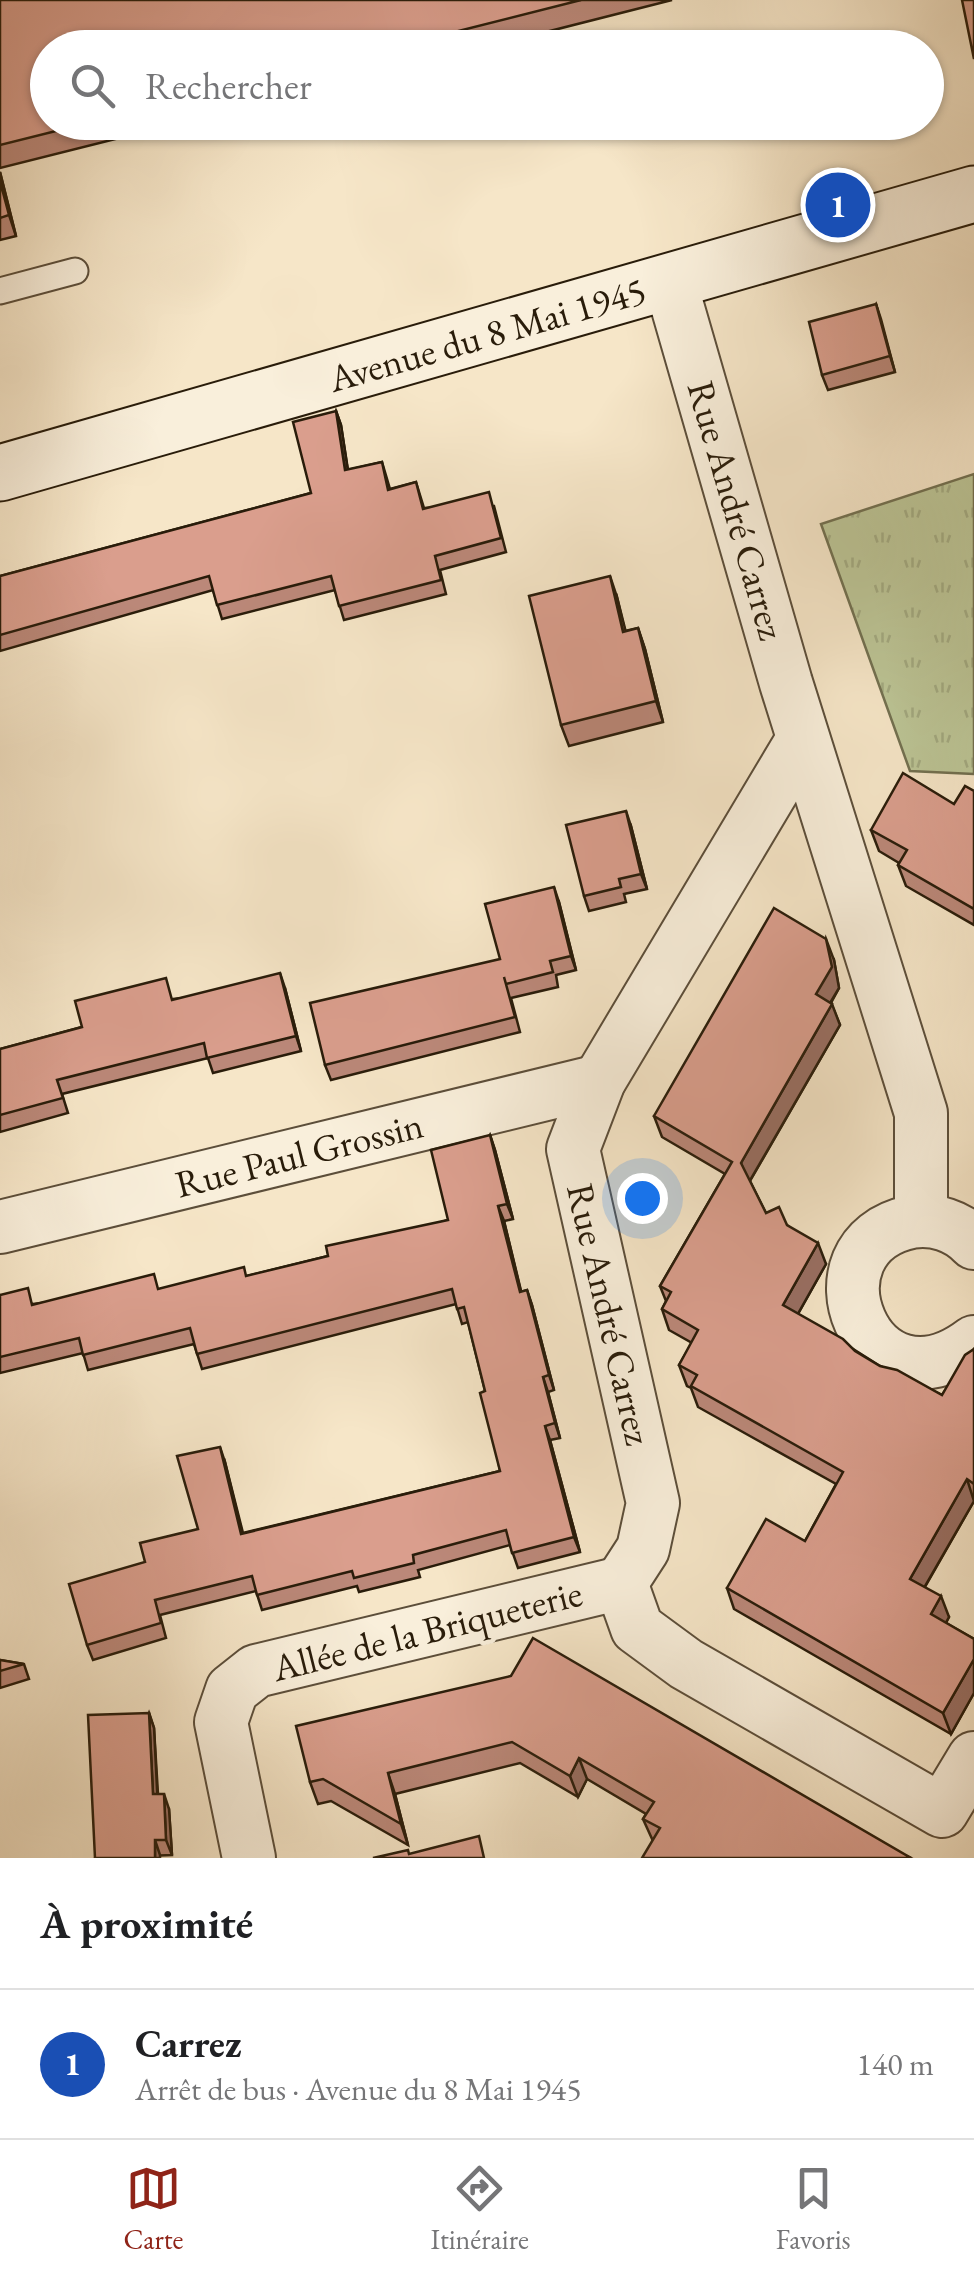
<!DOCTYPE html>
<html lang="fr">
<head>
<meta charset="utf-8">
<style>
  :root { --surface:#fff; --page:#f6f6f6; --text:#202124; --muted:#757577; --line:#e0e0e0; --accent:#8f2418 }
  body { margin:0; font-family:"EB Garamond",serif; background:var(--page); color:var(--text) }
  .you { position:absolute; left:642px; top:1198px; width:35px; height:35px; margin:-25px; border:8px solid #fff; border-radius:50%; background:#1a73e8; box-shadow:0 0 0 15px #1a73e833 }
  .badge { display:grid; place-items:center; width:65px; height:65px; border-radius:50%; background:var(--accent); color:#fff; font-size:32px; font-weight:700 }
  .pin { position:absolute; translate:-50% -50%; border:5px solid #fff; box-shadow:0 2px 10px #0006 }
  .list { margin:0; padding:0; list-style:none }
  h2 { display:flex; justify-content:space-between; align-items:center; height:130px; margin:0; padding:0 40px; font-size:42px }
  h2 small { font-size:32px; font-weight:400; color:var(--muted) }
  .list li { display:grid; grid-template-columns:65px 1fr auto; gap:30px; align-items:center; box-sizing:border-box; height:150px; padding:0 40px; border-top:2px solid var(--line) }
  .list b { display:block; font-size:38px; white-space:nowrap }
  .list p { margin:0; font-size:32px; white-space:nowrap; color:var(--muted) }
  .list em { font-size:32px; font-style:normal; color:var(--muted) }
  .icon { flex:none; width:55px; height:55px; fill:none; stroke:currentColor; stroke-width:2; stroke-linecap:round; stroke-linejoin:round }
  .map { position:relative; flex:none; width:974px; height:1858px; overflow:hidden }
  .search { position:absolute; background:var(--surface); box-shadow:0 2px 8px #0004; left:30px; right:30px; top:30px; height:110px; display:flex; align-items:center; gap:25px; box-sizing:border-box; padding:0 35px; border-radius:55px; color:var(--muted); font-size:38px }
  .sheet { height:280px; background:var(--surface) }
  nav { display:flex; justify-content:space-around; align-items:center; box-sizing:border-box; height:140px; border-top:2px solid var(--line); background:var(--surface); font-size:28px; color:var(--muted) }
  nav a { display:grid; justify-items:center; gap:5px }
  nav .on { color:var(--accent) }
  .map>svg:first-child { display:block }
</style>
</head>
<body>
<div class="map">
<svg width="974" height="1858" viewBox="0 0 974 1858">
  <defs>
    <pattern id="park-tufts" width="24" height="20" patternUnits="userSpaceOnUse" patternTransform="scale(2.5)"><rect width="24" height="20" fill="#bcc596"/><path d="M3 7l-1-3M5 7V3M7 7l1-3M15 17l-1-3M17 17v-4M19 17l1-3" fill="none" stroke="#a2a980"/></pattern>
  </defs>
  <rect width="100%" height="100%" fill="#f6e6c8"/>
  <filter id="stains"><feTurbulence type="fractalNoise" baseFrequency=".002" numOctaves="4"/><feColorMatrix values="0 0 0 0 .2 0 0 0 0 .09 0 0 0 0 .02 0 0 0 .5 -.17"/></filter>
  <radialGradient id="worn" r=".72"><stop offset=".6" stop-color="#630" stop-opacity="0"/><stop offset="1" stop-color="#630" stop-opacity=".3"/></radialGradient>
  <!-- park -->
  <polygon fill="url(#park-tufts)" stroke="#727050" stroke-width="2.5" points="974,474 974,774 910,771 821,524"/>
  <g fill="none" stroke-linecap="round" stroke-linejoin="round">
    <defs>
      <polyline id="lane" points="0,291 75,271"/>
      <g id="street">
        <polyline points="670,281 786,683 921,1113 921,1220"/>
        <polyline points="0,1227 599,1081"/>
        <path d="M974,1243C958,1226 934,1218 911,1222C798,1245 867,1423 974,1342"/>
        <polyline points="621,1583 643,1549 653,1503 573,1149 599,1081 803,739"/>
        <polyline points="621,1583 637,1628 686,1664 942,1811 974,1758"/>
        <polyline points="249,1858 221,1722 232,1690 256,1671 621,1583"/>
      </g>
      <polyline id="secondary" points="0,473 974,194"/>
    </defs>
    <!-- lane casing -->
    <use href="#lane" stroke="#5c4e3a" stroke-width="29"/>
    <!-- street casing -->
    <use href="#street" stroke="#5c4e3a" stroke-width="56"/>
    <!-- secondary casing -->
    <use href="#secondary" stroke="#291c0a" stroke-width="59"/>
    <!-- lane -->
    <use href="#lane" stroke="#f9efdb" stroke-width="25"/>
    <!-- street -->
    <use href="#street" stroke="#f9efdb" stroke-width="52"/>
    <!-- secondary -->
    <use href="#secondary" stroke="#f9efdb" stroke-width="55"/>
  </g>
  <!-- wall -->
  <g fill="#bb8879" stroke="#291c0a" stroke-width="2.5">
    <polygon points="0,0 672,0 483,48 48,48 48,122 183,122 0,168"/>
    <polygon points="0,172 16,236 0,240"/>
    <polygon points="876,304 895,372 828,390 822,375"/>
    <polygon points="336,411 341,425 348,470 382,462 390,489 416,482 424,508 494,506 506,552 440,570 446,594 344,620 335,590 222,619 213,590 0,651 0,576 311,493"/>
    <polygon points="617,597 625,631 638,628 645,649 663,722 569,746 561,725"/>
    <polygon points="974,791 974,925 906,886 898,865 899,863 879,851 871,830 954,804"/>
    <polygon points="631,826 647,889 624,894 626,902 589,911 584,896"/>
    <polygon points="559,902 576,970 556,975 558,987 511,998 520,1032 331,1080 325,1065 500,959"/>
    <polygon points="834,960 839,988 831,1003 840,1025 750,1181 766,1213 787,1225 826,1264 798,1314 880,1366 942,1395 974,1349 974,1501 925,1587 949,1617 946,1623 974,1639 974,1693 951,1734 734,1609 727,1588 805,1541 836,1484 698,1407 691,1388 687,1386 679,1365 692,1343 669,1330 662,1309 666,1301 660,1286 725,1174 662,1137 654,1116"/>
    <polygon points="285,988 301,1051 213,1073 208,1058 62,1094 68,1113 0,1132 0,1049 82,1027 173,999"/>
    <polygon points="490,1135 495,1150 513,1219 504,1221 521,1292 527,1290 532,1305 554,1390 548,1392 560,1438 550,1440 580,1552 518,1568 510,1545 418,1570 420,1577 359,1592 357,1586 262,1610 256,1591 160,1615 166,1638 93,1660 87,1645 145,1562 198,1529 225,1462 243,1533 500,1471 485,1391 468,1322 462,1324 456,1304 202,1369 194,1344 88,1370 83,1353 0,1373 0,1295 33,1304 160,1289 247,1276 328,1256 448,1220"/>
    <polygon points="0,1660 24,1664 29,1679 0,1688"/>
    <polygon points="511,1676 911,1858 653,1841 643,1819 646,1814 587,1779 578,1797 520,1763 395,1794 408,1845 331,1801 318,1804 310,1782"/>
    <polygon points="149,1713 154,1728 158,1794 169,1809 172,1855 95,1858"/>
  </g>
  <!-- shaded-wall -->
  <g fill="#996f63" stroke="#291c0a" stroke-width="2.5">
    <polygon points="0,172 16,236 9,215 0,181"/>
    <polygon points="876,304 881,319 895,372 890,356"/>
    <polygon points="336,411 341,425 350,485 345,470"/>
    <polygon points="610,576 617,597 631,652 623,632"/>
    <polygon points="638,628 645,649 663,722 656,701"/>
    <polygon points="626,811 631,826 647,889 641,874"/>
    <polygon points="554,887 559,902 576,970 571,956"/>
    <polygon points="826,939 834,960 839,988 823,1015 816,994"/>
    <polygon points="280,973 285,988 301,1051 296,1036"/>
    <polygon points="832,1004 840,1025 748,1184 741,1163"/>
    <polygon points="490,1135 495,1150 513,1219 507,1204"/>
    <polygon points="498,1206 504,1221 525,1307 520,1292"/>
    <polygon points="818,1243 826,1264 791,1326 783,1305"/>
    <polygon points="527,1290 532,1305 554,1390 549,1375"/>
    <polygon points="543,1377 548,1392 560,1438 555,1423"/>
    <polygon points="545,1426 550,1440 580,1552 574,1537"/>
    <polygon points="220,1447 225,1462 246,1549 241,1534"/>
    <polygon points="967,1479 974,1501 917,1600 910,1579"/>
    <polygon points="941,1596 949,1617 939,1635 931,1614"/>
    <polygon points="974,1659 974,1693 951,1734 943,1713"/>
    <polygon points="149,1713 154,1728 158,1809 153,1794"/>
    <polygon points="579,1758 587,1779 578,1797 570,1776"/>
    <polygon points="388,1773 395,1794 408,1845 401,1824"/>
    <polygon points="164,1794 169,1809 172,1855 166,1840"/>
    <polygon points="155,1840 160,1855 160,1858 155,1858"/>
  </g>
  <!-- building -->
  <g fill="#da9e8d" stroke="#291c0a" stroke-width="2.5">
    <polygon points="0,0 581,0 391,48 48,48 48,122 92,122 0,145"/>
    <polygon points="962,0 974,0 974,59"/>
    <polygon points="0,181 9,215 0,218"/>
    <polygon points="876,304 890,356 822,375 809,322"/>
    <polygon points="336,411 345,470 382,462 388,490 416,482 423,509 489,492 501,538 435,556 441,580 339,606 331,576 217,605 209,576 0,635 0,576 311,493 293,422"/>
    <polygon points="610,576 623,632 638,628 656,701 561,725 529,596"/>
    <polygon points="903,773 954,804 965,786 974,791 974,909 898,865 907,850 871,830"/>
    <polygon points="626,811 641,874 619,879 621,887 584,896 566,825"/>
    <polygon points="554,887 571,956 550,961 553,972 506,984 504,977 515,1017 325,1065 310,1003 500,959 485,904"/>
    <polygon points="774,908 826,939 832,967 816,994 832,1004 741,1163 766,1213 779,1207 787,1225 818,1243 783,1305 843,1339 855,1351 880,1366 897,1370 942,1395 965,1355 974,1349 974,1484 967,1479 910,1579 941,1596 931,1614 974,1639 974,1659 943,1713 727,1588 766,1519 805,1541 843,1472 691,1386 697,1375 679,1365 698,1330 662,1309 671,1292 660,1286 732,1162 654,1116"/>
    <polygon points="280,973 296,1036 207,1058 204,1043 57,1080 63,1098 0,1115 0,1049 82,1027 75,1001 166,978 172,1000"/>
    <polygon points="490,1135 507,1204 498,1206 520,1292 527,1290 549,1375 543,1377 555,1423 545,1426 574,1537 512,1553 506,1530 413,1555 414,1563 354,1578 352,1571 257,1595 252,1576 155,1600 161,1623 87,1645 69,1584 145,1562 140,1543 198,1529 177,1456 220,1447 241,1534 500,1471 480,1393 485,1391 464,1307 457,1309 452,1289 197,1354 190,1328 83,1355 79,1338 0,1357 0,1295 28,1288 32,1305 154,1274 158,1289 244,1267 246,1276 328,1256 326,1246 448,1220 431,1150"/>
    <polygon points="533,1638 911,1858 642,1858 660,1828 643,1819 654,1802 579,1758 570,1776 512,1742 388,1773 401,1824 323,1779 310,1782 296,1726 511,1676"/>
    <polygon points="0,1660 24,1664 0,1671"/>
    <polygon points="149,1713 153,1794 164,1794 166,1840 155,1840 155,1858 95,1858 88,1715"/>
    <polygon points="479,1836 484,1858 373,1858 408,1850 409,1854"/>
  </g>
  <g text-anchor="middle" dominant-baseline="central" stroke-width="9" stroke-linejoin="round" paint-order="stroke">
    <!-- street labels -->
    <g font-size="38" fill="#291c0a" stroke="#f9efdb">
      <text transform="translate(487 334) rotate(-16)">Avenue du 8 Mai 1945</text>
      <text transform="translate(737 510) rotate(74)">Rue André Carrez</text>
      <text transform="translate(299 1154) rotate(-14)">Rue Paul Grossin</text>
      <text transform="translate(610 1314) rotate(77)">Rue André Carrez</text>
      <text transform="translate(427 1630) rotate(-14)">Allée de la Briqueterie</text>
    </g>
  </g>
  <rect width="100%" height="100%" filter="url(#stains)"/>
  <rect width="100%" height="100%" fill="url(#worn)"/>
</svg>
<div class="you"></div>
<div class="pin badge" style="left:838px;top:205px;background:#1a4fb4">1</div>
<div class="search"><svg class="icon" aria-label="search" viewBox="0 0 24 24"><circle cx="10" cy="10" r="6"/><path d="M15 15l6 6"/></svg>Rechercher</div>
</div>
<section class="sheet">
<h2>À proximité<small></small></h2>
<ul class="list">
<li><span class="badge" style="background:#1a4fb4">1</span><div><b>Carrez</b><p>Arrêt de bus · Avenue du 8 Mai 1945</p></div><em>140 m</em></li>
</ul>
</section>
<nav>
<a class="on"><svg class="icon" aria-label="map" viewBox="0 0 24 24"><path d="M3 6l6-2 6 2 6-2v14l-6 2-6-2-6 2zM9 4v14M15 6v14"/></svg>Carte</a>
<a><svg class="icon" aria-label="directions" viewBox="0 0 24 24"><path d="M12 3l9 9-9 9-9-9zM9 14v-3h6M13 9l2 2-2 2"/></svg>Itinéraire</a>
<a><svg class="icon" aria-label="saved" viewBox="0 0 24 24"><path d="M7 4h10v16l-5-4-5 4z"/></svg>Favoris</a>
</nav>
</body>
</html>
